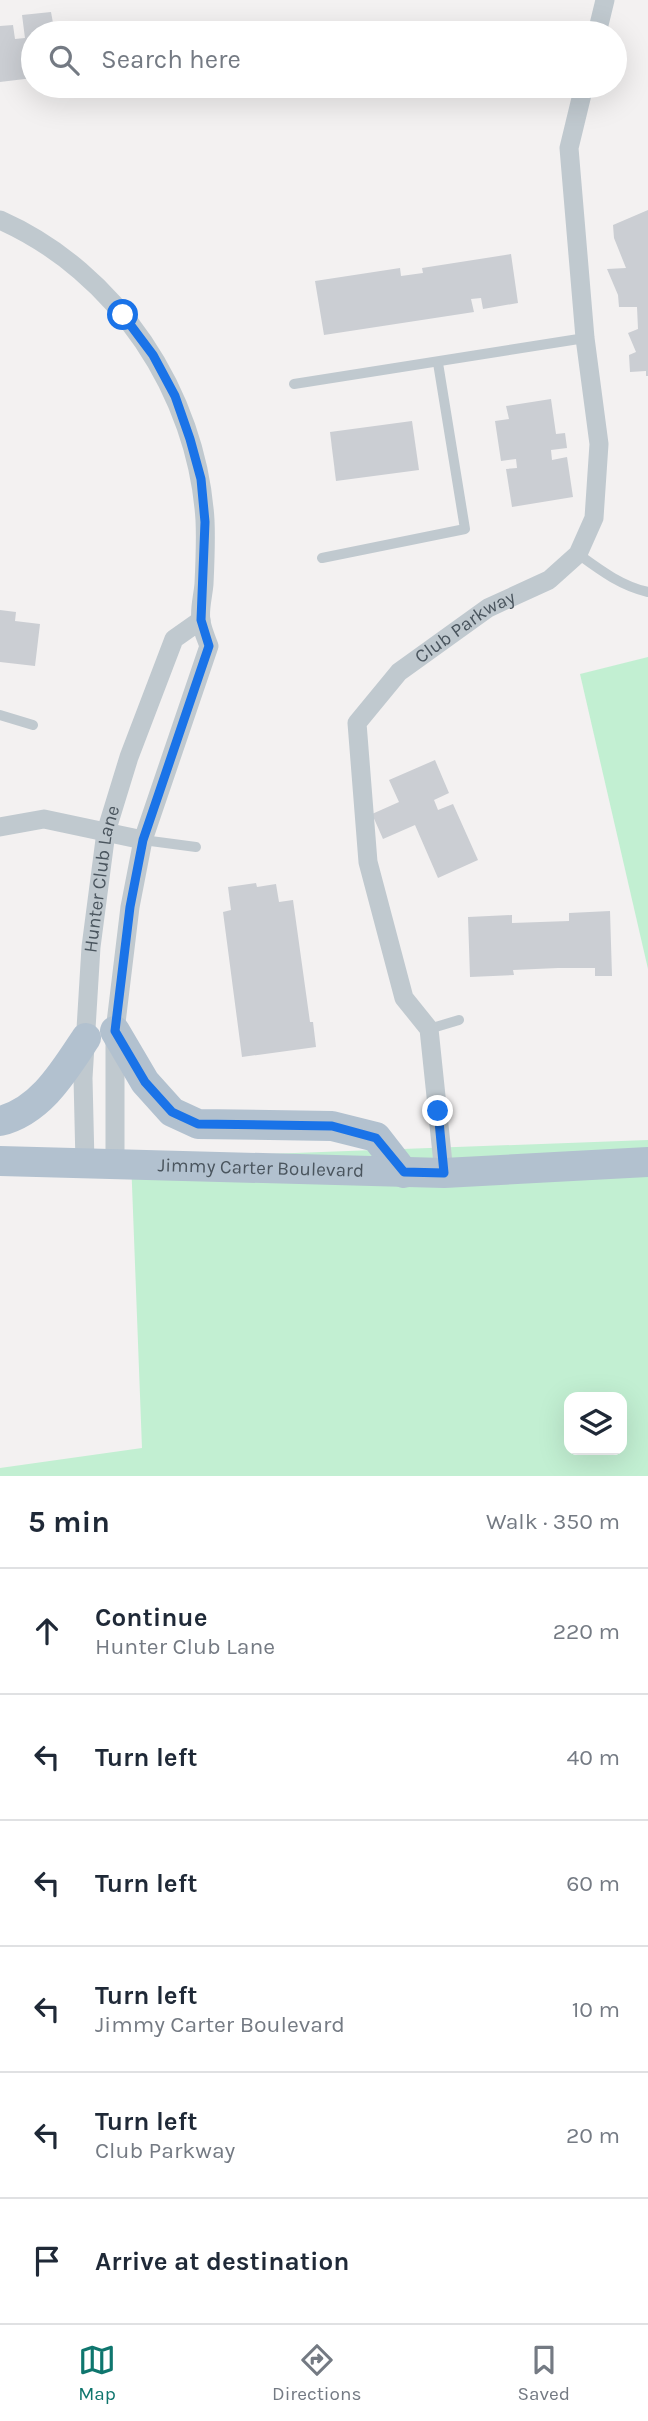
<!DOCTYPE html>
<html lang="en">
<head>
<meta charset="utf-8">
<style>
  :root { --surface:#fff; --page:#f6f6f7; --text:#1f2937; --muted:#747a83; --line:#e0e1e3; --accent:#0f766e }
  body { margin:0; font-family:Karla,sans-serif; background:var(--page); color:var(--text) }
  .controls { position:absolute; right:21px; bottom:21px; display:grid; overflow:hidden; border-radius:14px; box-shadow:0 7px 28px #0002 }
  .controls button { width:63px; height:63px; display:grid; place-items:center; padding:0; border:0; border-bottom:2px solid var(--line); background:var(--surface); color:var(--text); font:35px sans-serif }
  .stop { position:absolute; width:21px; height:21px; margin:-16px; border:5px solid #1a73e8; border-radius:50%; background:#fff }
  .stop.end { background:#1a73e8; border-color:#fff; box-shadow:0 2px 7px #0008 }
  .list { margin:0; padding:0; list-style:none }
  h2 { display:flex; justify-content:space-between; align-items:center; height:91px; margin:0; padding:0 28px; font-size:30px }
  h2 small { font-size:23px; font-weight:400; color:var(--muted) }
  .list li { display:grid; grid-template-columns:46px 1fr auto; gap:21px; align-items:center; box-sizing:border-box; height:126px; padding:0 28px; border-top:2px solid var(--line) }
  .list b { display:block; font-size:26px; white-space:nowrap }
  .list p { margin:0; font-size:23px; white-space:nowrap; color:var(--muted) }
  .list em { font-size:23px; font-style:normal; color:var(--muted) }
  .icon { flex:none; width:38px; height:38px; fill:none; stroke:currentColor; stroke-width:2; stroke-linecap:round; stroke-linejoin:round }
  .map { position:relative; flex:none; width:648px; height:1476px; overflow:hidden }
  .search { position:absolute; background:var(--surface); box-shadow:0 7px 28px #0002; left:21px; right:21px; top:21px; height:77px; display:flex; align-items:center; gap:18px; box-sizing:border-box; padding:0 24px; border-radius:38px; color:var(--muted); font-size:26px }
  .sheet { height:847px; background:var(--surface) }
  nav { display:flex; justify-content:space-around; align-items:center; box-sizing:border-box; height:98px; border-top:2px solid var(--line); background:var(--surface); font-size:19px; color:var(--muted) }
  nav a { display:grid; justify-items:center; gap:4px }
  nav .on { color:var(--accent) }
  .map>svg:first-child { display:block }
</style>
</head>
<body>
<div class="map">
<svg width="648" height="1476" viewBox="0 0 648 1476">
  <rect width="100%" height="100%" fill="#f3f1f1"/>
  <!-- green -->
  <g fill="#c2efd2" fill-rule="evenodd">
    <polygon points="648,657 648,969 580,674"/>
    <path d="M648,1140V1476H0V1468L142,1448L131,1159ZM569,1397H622V1450H569Z"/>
  </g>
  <!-- building -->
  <g fill="#cbced3">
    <polygon points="51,12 53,23 69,21 70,33 33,33 33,78 0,82 0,26 13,25 15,39 25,38 22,15"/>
    <polygon points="648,210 648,376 646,376 646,371 630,372 629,355 636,352 628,333 638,329 637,307 619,307 618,295 607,269 626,268 614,238 613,225"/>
    <polygon points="511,254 518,303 483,309 481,298 471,299 474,312 324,335 315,281 400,268 401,276 423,273 422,268"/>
    <polygon points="551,399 556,434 565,433 567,448 551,450 552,460 567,457 573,497 512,507 506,469 517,468 516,459 501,461 495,421 509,419 506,406"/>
    <polygon points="412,421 419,470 336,481 330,432"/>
    <polygon points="0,610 16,612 15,621 40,624 35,666 0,662"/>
    <polygon points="435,760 449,793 434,800 438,810 453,804 478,860 438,878 415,825 383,839 372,814 399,802 389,780"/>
    <polygon points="256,883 257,887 276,884 279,902 293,900 310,1022 313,1022 316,1047 242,1057 223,912 231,910 228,887"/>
    <polygon points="610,911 612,976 595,976 595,968 558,968 513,970 514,975 470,977 468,917 512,915 512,923 569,921 569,913"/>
  </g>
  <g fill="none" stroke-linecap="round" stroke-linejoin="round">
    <!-- lane -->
    <g stroke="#c0c9cf" stroke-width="10">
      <polyline points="294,384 585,338"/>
      <path d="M578,554C600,570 621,586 648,592"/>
      <polyline points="322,558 465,529 438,363"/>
      <polyline points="0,715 33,725"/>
      <polyline points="143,840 196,847"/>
      <polyline points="429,1029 459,1020"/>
    </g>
    <!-- street -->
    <g stroke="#c0c9cf" stroke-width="19">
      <polyline points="597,33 605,0"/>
      <path d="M0,220C117,272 197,393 205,520C206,541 205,563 204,584C203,596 199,610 201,621C202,629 206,638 209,646L143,840L130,907L115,1031V1164"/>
      <polyline points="0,827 44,819 143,840"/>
      <path id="s1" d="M85,1163L83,1078L91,947L106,832L129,757L174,639L201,620"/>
      <path id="s2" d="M444,1173L429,1029L404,998L368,862L357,723L399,672L488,608L549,580L578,554L594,518L599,444L585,338L569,148L584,86"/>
    </g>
    <!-- primary -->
    <g stroke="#b2c1cf" stroke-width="30">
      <polyline points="115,1031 145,1082 172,1112 198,1124 332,1126 376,1137 404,1173"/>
      <path d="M0,1121C41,1111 64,1071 86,1038"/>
      <path id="s3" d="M0,1161L444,1173L648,1162"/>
    </g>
  </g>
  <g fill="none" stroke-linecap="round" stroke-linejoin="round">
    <!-- route -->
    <polyline stroke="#1a73e8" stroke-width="9" points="123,315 153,355 175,396 190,439 201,479 205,522 201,620 209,646 143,840 130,907 115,1031 145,1082 172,1112 198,1124 332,1126 376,1138 404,1172 444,1173 438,1111"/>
  </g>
  <g text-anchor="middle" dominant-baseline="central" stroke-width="7" stroke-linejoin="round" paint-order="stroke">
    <!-- street labels -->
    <g font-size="19" fill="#4a555e" stroke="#fff">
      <text stroke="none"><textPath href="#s2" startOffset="611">Club Parkway</textPath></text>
      <text stroke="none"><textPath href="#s1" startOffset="285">Hunter Club Lane</textPath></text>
      <text stroke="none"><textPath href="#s3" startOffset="261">Jimmy Carter Boulevard</textPath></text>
    </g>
  </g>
</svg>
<div class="controls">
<button><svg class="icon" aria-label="layers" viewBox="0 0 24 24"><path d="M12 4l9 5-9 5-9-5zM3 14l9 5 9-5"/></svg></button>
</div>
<div class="stop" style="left:123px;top:315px"></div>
<div class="stop end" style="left:438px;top:1111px"></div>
<div class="search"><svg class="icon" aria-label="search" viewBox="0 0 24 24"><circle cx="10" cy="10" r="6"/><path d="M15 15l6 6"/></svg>Search here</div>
</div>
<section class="sheet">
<h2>5 min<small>Walk · 350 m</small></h2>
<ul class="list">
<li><svg class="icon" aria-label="ahead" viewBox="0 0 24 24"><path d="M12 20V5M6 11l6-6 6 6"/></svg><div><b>Continue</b><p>Hunter Club Lane</p></div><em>220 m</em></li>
<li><svg class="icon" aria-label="left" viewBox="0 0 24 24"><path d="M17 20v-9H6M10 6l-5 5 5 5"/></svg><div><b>Turn left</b></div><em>40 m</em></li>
<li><svg class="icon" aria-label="left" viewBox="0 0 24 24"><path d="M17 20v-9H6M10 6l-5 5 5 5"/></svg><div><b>Turn left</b></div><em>60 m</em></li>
<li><svg class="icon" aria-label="left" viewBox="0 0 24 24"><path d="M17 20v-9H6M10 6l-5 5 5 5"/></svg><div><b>Turn left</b><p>Jimmy Carter Boulevard</p></div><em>10 m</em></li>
<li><svg class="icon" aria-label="left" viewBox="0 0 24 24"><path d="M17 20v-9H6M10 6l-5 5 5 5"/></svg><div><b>Turn left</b><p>Club Parkway</p></div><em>20 m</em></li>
<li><svg class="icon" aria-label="arrive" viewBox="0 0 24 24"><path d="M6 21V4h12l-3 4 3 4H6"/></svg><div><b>Arrive at destination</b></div></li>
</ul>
</section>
<nav>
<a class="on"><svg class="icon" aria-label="map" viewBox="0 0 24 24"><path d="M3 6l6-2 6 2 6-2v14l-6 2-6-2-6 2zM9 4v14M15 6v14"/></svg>Map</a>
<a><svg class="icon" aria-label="directions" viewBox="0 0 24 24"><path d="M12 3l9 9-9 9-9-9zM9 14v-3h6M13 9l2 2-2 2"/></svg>Directions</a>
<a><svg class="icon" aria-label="saved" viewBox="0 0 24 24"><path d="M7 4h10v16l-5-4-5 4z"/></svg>Saved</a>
</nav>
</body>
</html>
